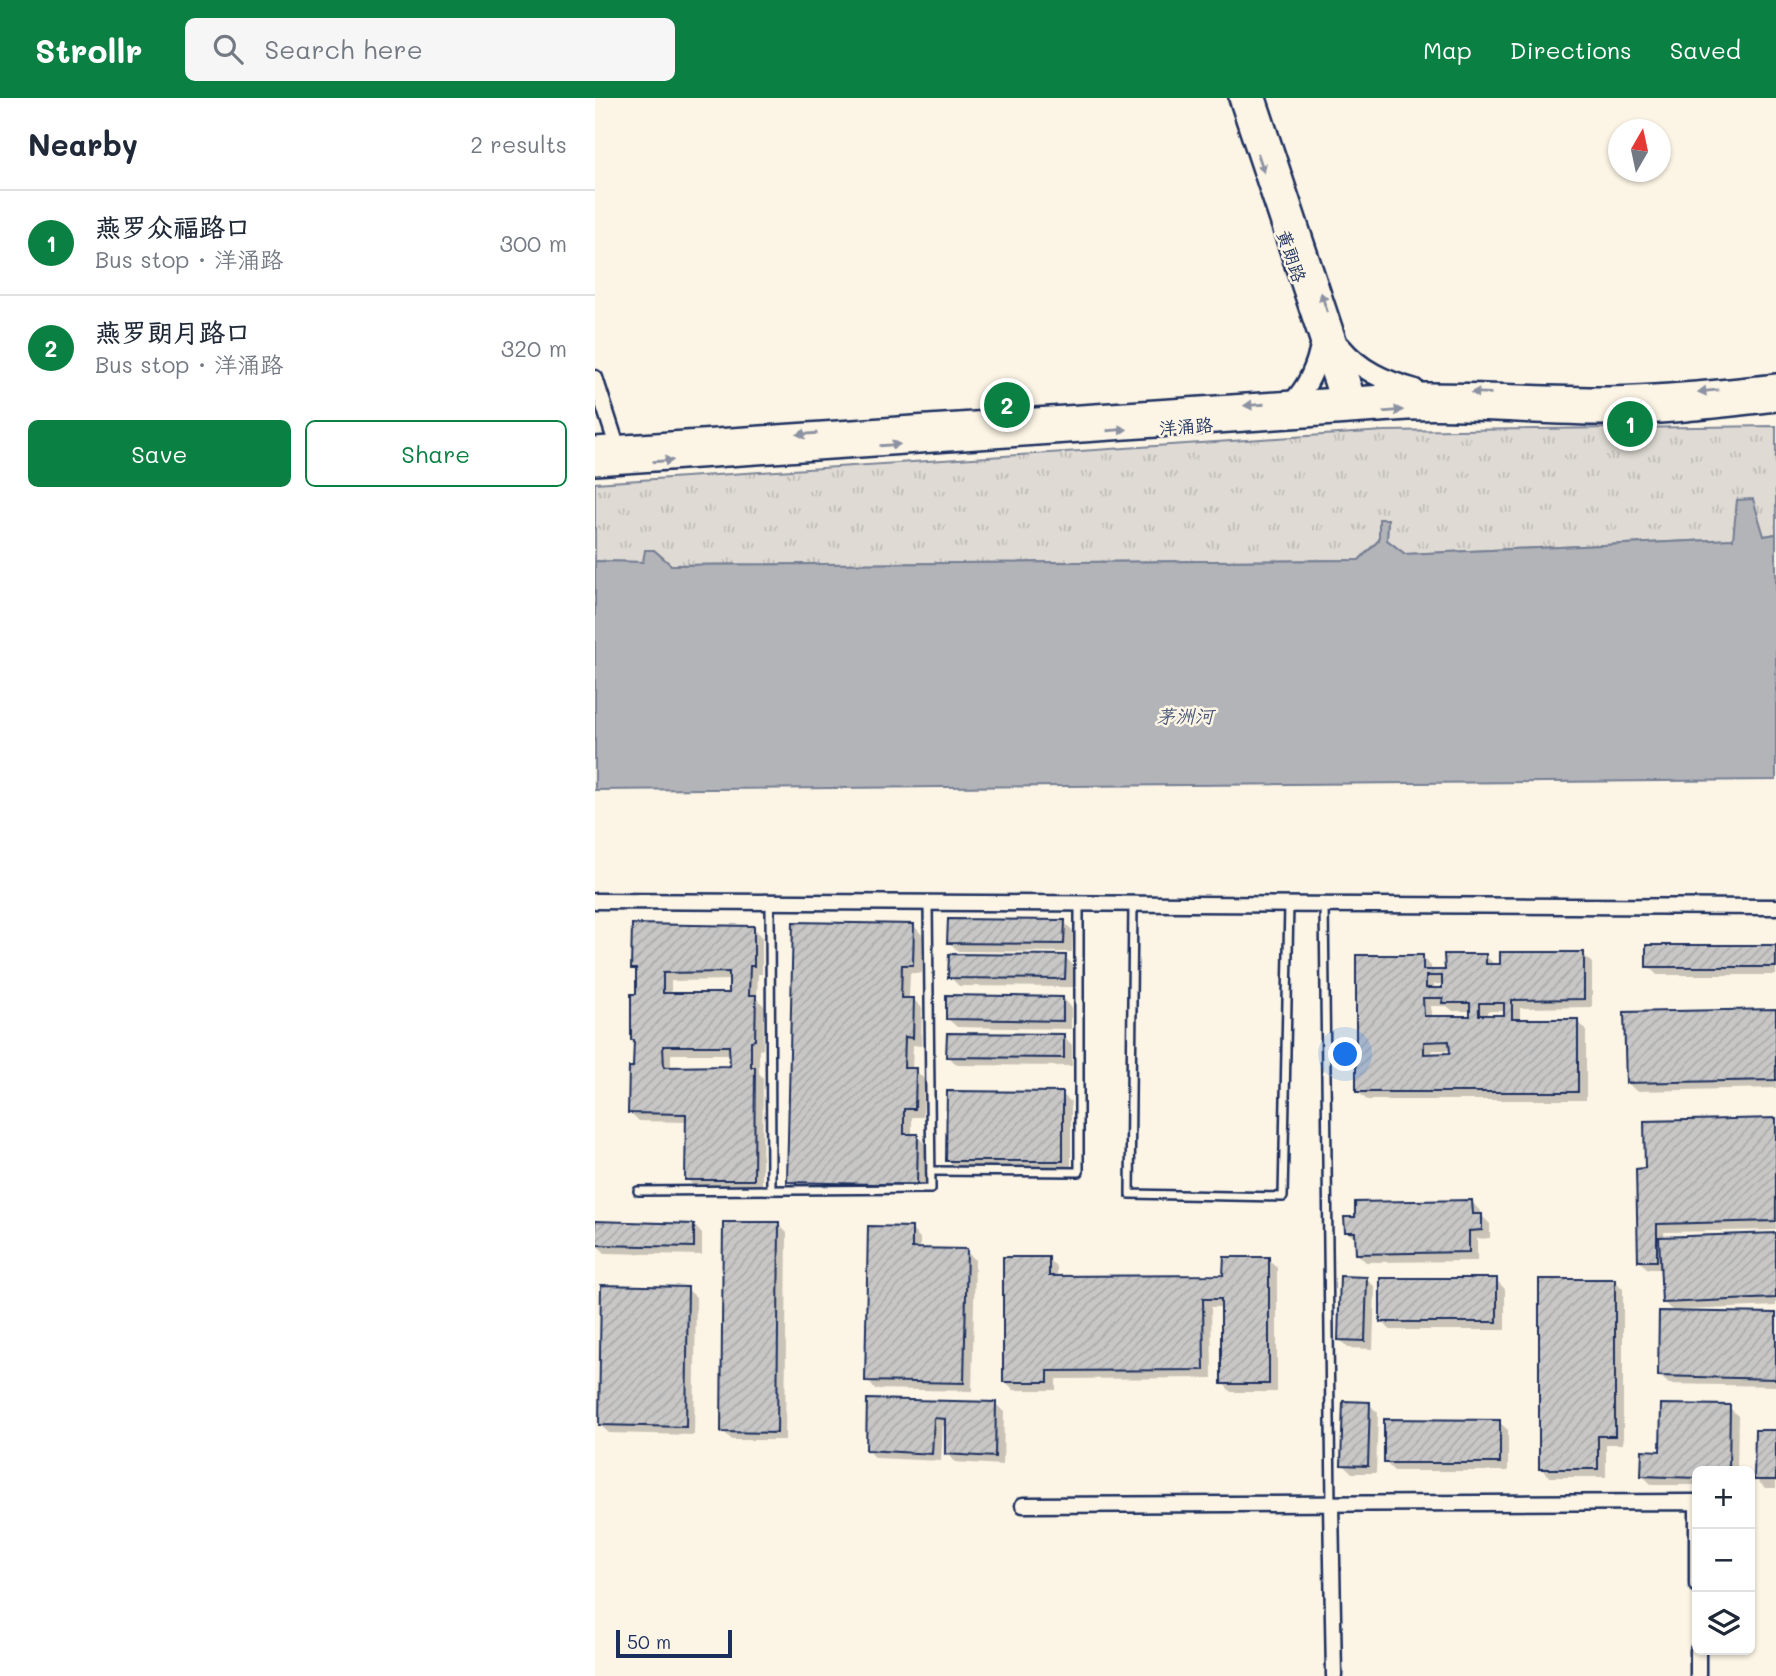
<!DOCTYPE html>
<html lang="en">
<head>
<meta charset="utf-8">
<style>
  :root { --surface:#fff; --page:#f6f6f7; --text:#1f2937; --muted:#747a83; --line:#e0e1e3; --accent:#0b8043 }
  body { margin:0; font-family:Mali,"LXGW WenKai TC",sans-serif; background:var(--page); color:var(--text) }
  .controls { position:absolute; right:21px; bottom:21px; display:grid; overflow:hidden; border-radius:10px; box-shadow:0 2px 5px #0004 }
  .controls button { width:63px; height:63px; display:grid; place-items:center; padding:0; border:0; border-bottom:2px solid var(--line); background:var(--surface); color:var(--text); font:35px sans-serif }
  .compass { position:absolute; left:1013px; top:21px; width:63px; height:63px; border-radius:50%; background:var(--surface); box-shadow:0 2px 5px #0004; rotate:9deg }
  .scale { position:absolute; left:21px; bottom:18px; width:116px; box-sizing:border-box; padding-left:7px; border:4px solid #1b2f5e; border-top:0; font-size:19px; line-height:24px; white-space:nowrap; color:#1b2f5e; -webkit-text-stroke:5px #fcf5e5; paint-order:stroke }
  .you { position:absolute; left:751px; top:957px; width:24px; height:24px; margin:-18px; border:5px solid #fff; border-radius:50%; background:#1a73e8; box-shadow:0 0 0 10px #1a73e833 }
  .badge { display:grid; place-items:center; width:46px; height:46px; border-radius:50%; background:var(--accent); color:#fff; font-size:23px; font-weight:700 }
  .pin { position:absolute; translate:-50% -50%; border:4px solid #fff; box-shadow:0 2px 7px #0006 }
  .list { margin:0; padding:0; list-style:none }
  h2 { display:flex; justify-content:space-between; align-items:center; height:91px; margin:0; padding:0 28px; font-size:30px }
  h2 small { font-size:23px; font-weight:400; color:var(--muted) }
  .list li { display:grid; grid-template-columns:46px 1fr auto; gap:21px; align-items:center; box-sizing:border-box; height:105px; padding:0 28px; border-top:2px solid var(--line) }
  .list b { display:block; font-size:26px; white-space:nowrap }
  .list p { margin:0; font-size:23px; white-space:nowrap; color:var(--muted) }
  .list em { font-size:23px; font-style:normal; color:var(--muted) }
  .actions { display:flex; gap:14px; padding:21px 28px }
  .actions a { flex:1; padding:16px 0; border:2px solid var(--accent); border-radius:10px; text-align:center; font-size:24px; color:var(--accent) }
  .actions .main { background:var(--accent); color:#fff }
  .icon { flex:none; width:38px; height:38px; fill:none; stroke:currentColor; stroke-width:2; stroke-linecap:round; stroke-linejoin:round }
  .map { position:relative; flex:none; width:1181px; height:1578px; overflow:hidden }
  header { display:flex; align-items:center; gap:42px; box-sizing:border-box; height:98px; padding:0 35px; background:var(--accent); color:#fff }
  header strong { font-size:33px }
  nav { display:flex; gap:38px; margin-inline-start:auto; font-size:24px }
  .search { width:490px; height:63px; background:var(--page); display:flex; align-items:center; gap:18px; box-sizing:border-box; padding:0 24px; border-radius:10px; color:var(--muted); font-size:26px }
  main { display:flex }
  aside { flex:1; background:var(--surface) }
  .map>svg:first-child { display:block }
</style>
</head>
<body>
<header>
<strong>Strollr</strong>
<div class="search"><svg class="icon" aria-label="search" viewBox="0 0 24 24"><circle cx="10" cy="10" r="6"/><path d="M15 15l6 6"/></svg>Search here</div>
<nav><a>Map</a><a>Directions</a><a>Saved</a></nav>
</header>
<main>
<aside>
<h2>Nearby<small>2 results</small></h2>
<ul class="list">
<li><span class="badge">1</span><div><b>燕罗众福路口</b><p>Bus stop · 洋涌路</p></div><em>300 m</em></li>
<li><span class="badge">2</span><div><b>燕罗朗月路口</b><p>Bus stop · 洋涌路</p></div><em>320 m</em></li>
</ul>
<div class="actions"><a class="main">Save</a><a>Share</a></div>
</aside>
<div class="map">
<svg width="1181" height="1578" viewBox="0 0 1181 1578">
  <defs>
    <pattern id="park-tufts" width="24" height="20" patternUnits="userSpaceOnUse" patternTransform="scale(1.75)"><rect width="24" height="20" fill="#dfdbd4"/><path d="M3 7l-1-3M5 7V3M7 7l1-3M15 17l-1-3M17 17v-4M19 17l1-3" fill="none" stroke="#bfbcb8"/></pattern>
    <pattern id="building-hatch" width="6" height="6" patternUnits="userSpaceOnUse" patternTransform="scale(1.75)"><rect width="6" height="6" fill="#c8c7c6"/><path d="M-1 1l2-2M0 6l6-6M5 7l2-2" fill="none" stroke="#ababac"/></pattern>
  </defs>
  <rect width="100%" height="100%" fill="#fcf5e5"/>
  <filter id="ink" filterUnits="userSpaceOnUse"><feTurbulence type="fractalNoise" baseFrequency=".0143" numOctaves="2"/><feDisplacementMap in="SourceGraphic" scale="14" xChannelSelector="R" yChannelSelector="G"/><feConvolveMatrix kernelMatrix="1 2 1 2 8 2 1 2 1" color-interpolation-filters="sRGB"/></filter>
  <g filter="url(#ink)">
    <!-- park -->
    <polygon fill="url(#park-tufts)" stroke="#7d8599" stroke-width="2" points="1181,328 1181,436 1169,438 1143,402 1139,441 810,456 792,442 793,421 784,442 764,462 76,467 59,452 51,452 48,464 0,463 0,385 789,333"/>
    <!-- water -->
    <polygon fill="#b2b4b8" stroke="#767f94" stroke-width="2" points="1158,401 1169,438 1181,436 1181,682 0,692 0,463 48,464 50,452 59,452 76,467 764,462 784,442 784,421 793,421 792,442 810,456 1138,441 1142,402"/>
    <!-- shadow -->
    <g fill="#0003" fill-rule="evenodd">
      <polygon points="469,824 478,833 477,854 363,853 354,844"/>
      <polygon points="319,828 327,837 327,875 315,875 314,901 319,902 327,910 326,948 318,947 317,972 320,972 329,981 328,1019 317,1019 317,1038 322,1038 331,1047 330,1095 203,1092 194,1084"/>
      <path d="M159,830L167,839V876H163L162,901L169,908L168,951L164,952V975L168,980L167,1090H101L92,1081V1024L44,1023L35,1014L40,970V944L37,941L42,898L43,875L38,870ZM136,882V897H76V883ZM76,956H136V970L76,971Z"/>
      <polygon points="1181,849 1181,877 1062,877 1053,868"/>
      <path d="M988,856L997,865V909L925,910V923H982L991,932V1002H772L763,994L827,859L836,868V874H851L890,857L899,866L907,868ZM839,886H849V892H839ZM836,908H852L858,913H877V920H837ZM892,913H911V919H892ZM837,952H856V957H837Z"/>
      <polygon points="470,859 479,868 478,889 364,888 355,879"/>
      <polygon points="468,900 476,909 476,931 362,929 353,921"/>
      <polygon points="1181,913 1181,990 1041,993 1033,985"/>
      <polygon points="468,938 477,947 477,968 362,967 353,958"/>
      <polygon points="467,996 476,1004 476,1071 362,1071 353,1062"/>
      <polygon points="1181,1022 1181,1132 1069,1134 1070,1141 1181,1136 1181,1208 1086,1212 1086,1215 1181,1217 1181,1288 1074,1286 1065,1278 1080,1215 1068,1204 1067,1171 1053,1171 1044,1163 1052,1072"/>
      <polygon points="877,1104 885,1113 886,1117 895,1126 895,1140 882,1141 882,1163 771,1164 762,1156 762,1142 751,1133 762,1121"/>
      <polygon points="183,1126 192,1135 190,1342 137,1342 128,1333"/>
      <polygon points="99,1127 107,1136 107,1157 10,1155 1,1146"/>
      <polygon points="316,1131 325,1140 325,1152 371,1153 380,1162 377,1293 280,1291 272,1282"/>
      <polygon points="453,1161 462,1169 462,1179 630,1179 673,1161 682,1170 682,1294 636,1294 628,1285 627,1209 616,1209 617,1280 461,1281 461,1292 419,1292 410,1283"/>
      <polygon points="771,1181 780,1189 778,1251 753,1250 744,1241"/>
      <polygon points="901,1182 910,1191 910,1232 795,1232 787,1223"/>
      <polygon points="1019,1182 1028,1191 1028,1346 1011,1346 1011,1379 955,1379 946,1370"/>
      <polygon points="92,1191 101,1199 99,1337 14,1335 5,1327"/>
      <polygon points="274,1303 400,1305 409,1314 408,1367 360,1364 352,1356 352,1328 348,1328 346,1363 281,1360 272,1352"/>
      <polygon points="774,1306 783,1315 781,1375 757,1375 748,1366"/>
      <polygon points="1134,1309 1143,1318 1142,1373 1102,1373 1102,1387 1057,1387 1048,1378 1067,1354"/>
      <polygon points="904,1324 913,1332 913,1373 799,1373 790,1364"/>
      <polygon points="1181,1334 1181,1390 1170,1390 1161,1381"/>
    </g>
    <!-- building -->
    <g fill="url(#building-hatch)" stroke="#1b2f5e" stroke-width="2" fill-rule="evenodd">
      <polygon points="353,821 470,822 469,846 352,845"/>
      <polygon points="198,824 319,826 318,867 307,867 306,900 319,900 318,940 310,939 309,970 321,970 320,1011 309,1011 309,1036 323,1036 322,1087 192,1084"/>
      <path d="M37,826L159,828V868H155L154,897H161L160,942L156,943V969H160L159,1082H90L91,1016L33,1015L34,969H38L39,942H36V896H41V871H36ZM134,874V895H68V875ZM68,948H134L135,968L69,969Z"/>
      <rect x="1051" y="847" width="130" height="22"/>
      <path d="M905,854H989V901L917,902V921H983V994H761V857H828V872H850L849,856H891V866H905ZM831,878H847V890H831ZM828,900H848L847,905H875V918H829ZM884,905H909V917H884ZM854,943L855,955L829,956V944Z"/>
      <polygon points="354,856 471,857 470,881 353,880"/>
      <polygon points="351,897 468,899 468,923 351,921"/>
      <polygon points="1181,911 1181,982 1031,985 1029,914"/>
      <polygon points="352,935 469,936 469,960 351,959"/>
      <polygon points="352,993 468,994 468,1063 351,1063"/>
      <polygon points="1181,1020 1181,1123 1062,1126 1062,1163 1043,1163 1041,1071 1050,1070 1049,1023"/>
      <polygon points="877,1102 878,1116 887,1116 887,1132 874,1133 874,1154 761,1156 760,1134 750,1134 749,1119 760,1119 760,1104"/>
      <polygon points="0,1123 99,1126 99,1149 0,1147"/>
      <polygon points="128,1124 184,1124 182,1335 126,1334"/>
      <polygon points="273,1128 317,1129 317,1150 372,1151 369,1285 270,1283"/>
      <polygon points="1181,1135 1181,1200 1067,1205 1064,1139"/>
      <polygon points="408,1159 454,1159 454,1178 628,1177 629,1159 674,1159 674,1286 626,1286 626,1201 608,1201 609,1272 453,1273 453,1284 408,1284"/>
      <polygon points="745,1178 772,1179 770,1243 743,1242"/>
      <rect x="785" y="1180" width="117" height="44"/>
      <polygon points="944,1181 1020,1181 1020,1338 1003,1338 1003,1371 944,1371"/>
      <polygon points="6,1187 93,1189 91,1329 4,1327"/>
      <polygon points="1064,1213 1181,1215 1181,1281 1063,1278"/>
      <polygon points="272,1301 401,1304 400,1359 350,1356 350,1321 339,1320 337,1356 271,1352"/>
      <polygon points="748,1303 775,1304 773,1368 746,1367"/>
      <polygon points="1066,1306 1135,1307 1134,1373 1102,1373 1102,1380 1046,1378 1047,1352 1065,1353"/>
      <polygon points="789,1321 905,1322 905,1365 789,1365"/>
      <polygon points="1160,1332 1181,1332 1181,1382 1159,1382"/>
    </g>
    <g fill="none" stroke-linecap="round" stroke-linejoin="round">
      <defs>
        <g id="lane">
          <polyline points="175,804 176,1092"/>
          <polyline points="538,806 535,1096 688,1099 694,806"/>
          <polyline points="729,807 736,1406"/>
          <polyline points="336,1073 484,1074 484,805"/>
          <polyline points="43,1093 336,1091 333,805"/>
        </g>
        <g id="street">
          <polyline points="0,280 22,348"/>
          <polyline points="0,803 1181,809"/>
          <polyline points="736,1406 739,1578"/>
          <polyline points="428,1407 1102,1404 1102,1487"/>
          <polyline points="1103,1552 1103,1578"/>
        </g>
        <g id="secondary">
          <polyline points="644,0 748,311"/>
          <polyline points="661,0 752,275 760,300 760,312"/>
          <path d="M746,249C765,272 790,283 819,291"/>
          <path d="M697,305C713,289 722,267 726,245"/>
          <path d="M0,349L819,295C883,294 947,299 1011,299C1068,298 1124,292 1181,286"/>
          <path d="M0,367L813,312C883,309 952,318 1021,317C1075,316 1128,309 1181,303"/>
        </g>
      </defs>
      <!-- lane casing -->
      <use href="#lane" stroke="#1b2f5e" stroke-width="12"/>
      <!-- street casing -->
      <use href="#street" stroke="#1b2f5e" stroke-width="19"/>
      <!-- secondary casing -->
      <use href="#secondary" stroke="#1b2f5e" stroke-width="24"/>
      <!-- lane -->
      <use href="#lane" stroke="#fcf5e5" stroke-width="7"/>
      <!-- street -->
      <use href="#street" stroke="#fcf5e5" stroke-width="14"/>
      <!-- secondary -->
      <use href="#secondary" stroke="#fcf5e5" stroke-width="19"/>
    </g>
    <!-- one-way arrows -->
    <defs><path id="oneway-solid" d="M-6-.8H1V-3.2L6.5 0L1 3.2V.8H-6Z" transform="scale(1.75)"/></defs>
    <g fill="#8c92a2">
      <use href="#oneway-solid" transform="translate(666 65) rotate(71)"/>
      <use href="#oneway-solid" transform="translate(729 204) rotate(-108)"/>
      <use href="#oneway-solid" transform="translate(1113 293) rotate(174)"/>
      <use href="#oneway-solid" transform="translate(886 295) rotate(-178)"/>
      <use href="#oneway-solid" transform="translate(659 307) rotate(176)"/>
      <use href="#oneway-solid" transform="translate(798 313) rotate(-5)"/>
      <use href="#oneway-solid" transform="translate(522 332) rotate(-4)"/>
      <use href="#oneway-solid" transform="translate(212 336) rotate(176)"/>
      <use href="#oneway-solid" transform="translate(295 347) rotate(-4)"/>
      <use href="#oneway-solid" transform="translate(68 363) rotate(-4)"/>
    </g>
  </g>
  <g text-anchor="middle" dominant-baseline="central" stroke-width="5" stroke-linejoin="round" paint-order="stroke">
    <!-- street labels -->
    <g font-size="18" fill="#1b2f5e" stroke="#fcf5e5">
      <text transform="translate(697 158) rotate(71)">黄朗路</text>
      <text transform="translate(591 328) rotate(-4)">洋涌路</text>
    </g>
    <!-- water labels -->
    <g font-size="19" font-style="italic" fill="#485779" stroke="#fcf5e5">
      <text x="590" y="617">茅洲河</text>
    </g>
  </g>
</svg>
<div class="controls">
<button>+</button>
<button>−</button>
<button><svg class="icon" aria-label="layers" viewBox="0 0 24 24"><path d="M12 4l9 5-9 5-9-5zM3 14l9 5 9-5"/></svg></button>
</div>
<svg class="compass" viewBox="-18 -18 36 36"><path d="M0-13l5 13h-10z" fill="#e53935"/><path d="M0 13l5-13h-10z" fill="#747a83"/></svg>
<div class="scale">50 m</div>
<div class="you"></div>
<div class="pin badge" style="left:1035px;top:326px">1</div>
<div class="pin badge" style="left:412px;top:307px">2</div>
</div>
</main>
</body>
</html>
